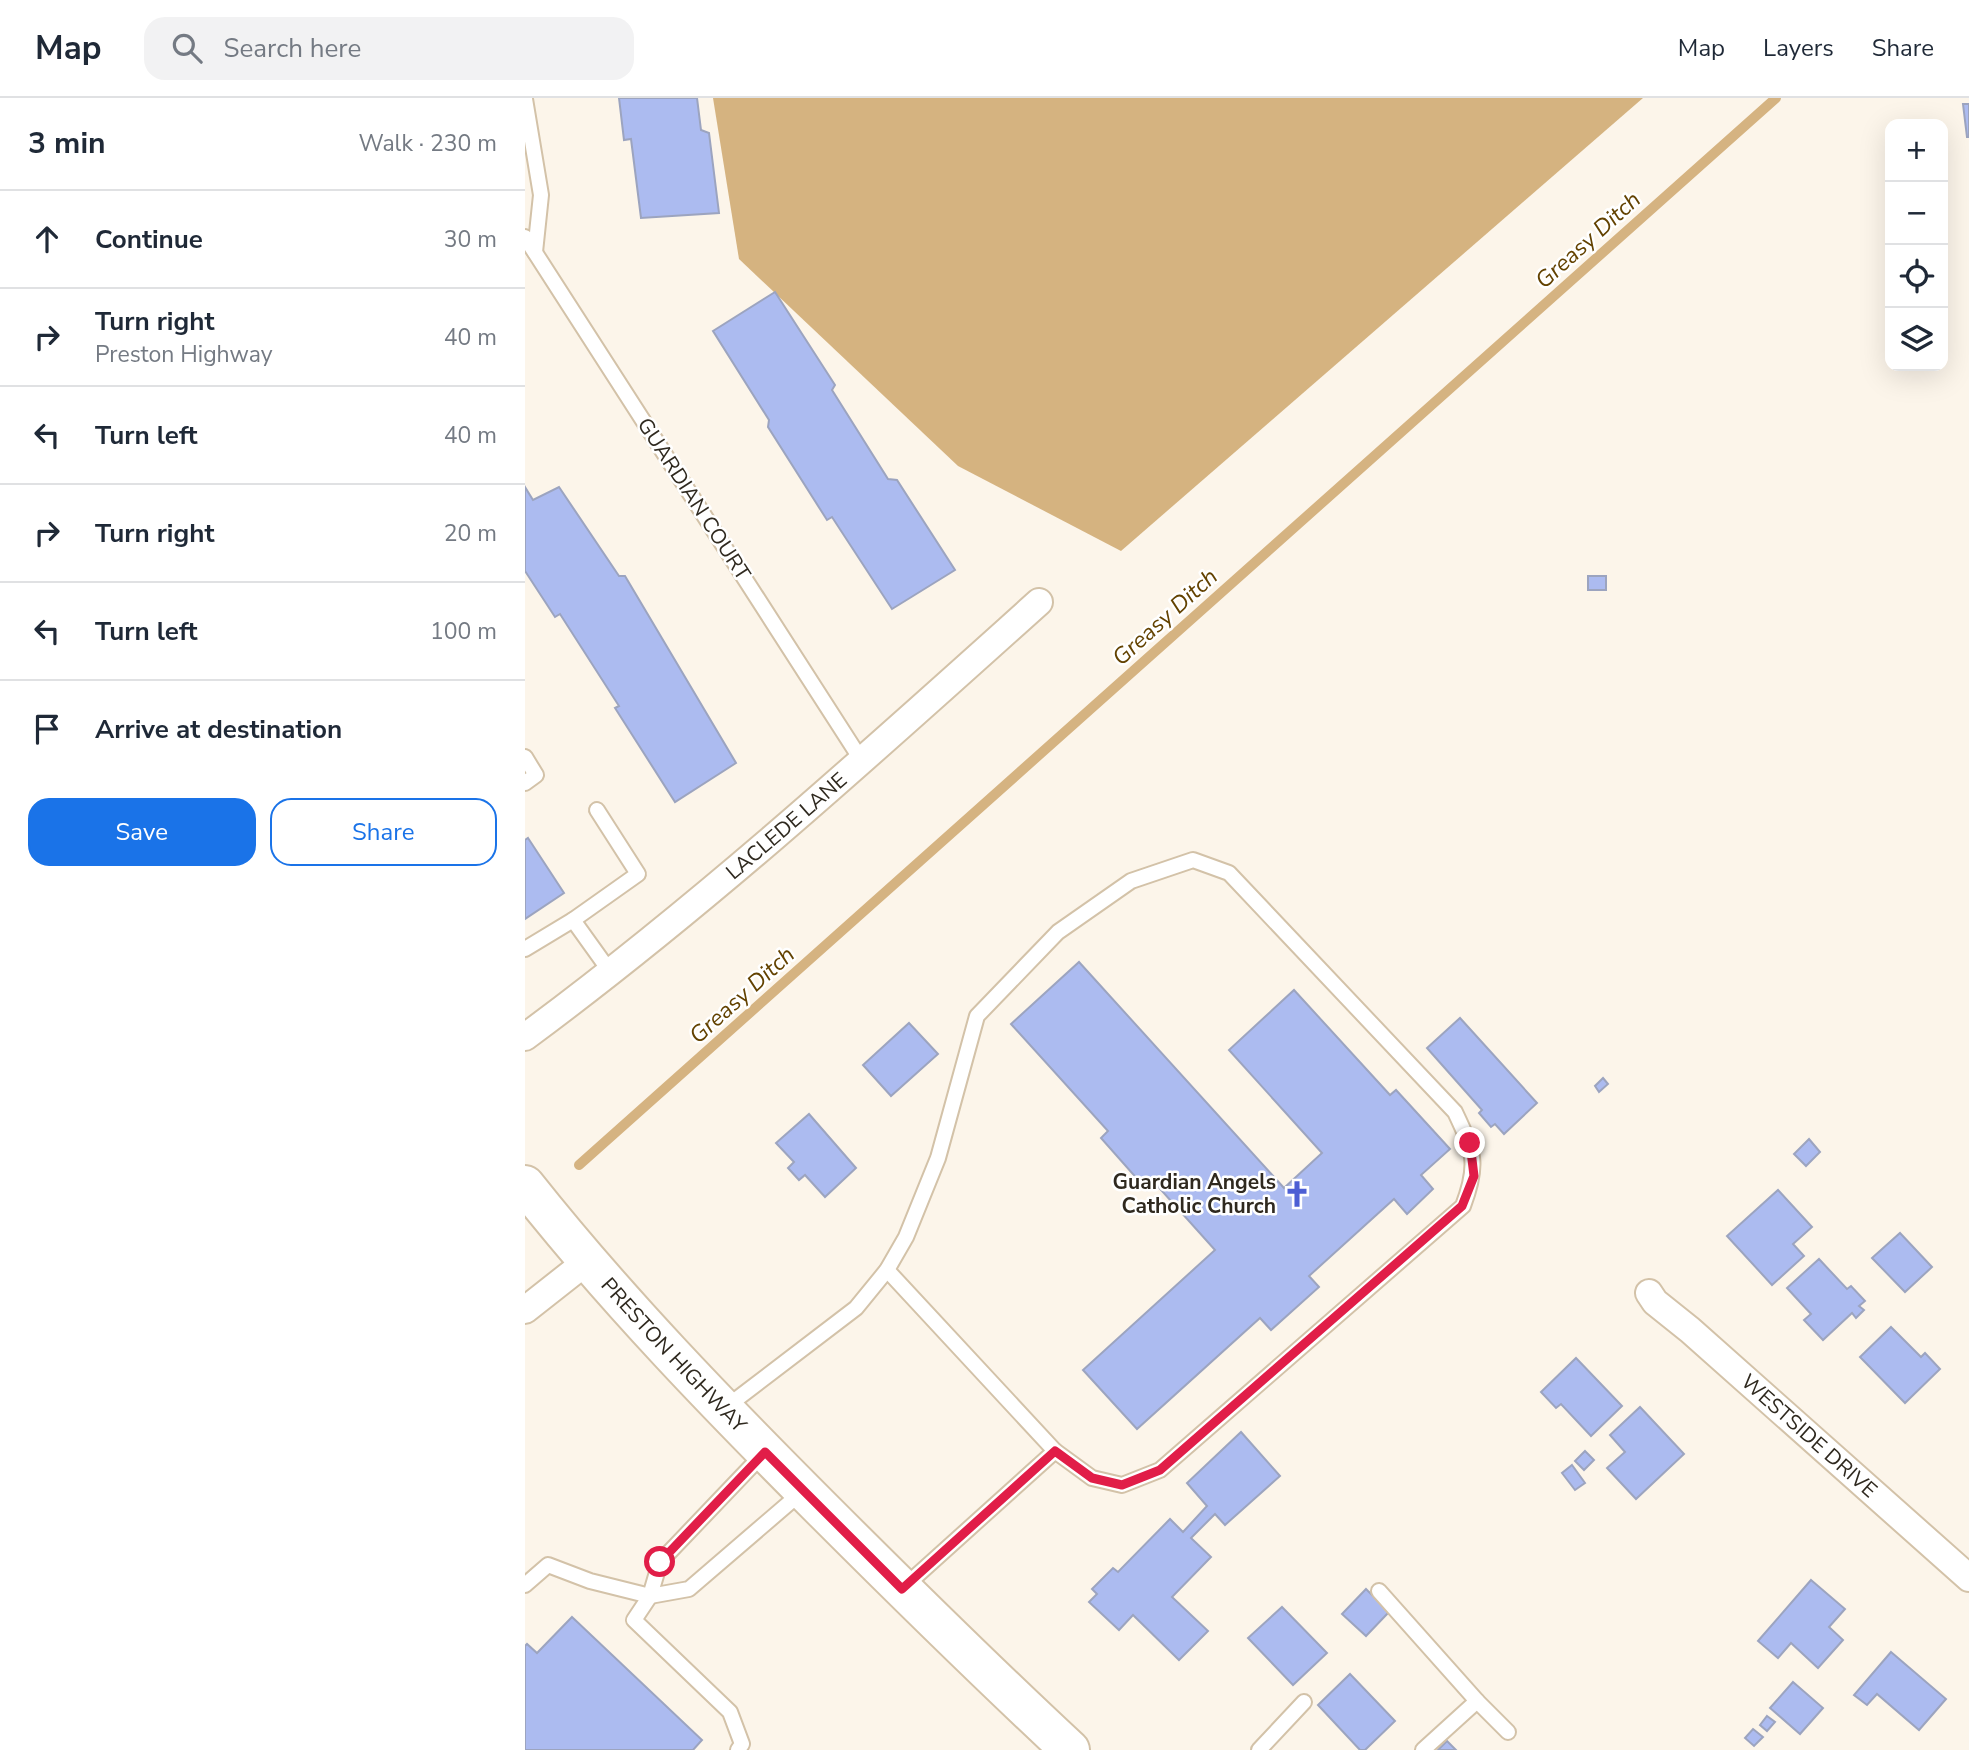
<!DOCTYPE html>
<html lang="en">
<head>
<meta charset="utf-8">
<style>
  :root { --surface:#fff; --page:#f2f2f3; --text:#1f2937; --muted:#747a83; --line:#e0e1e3; --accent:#1a73e8 }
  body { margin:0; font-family:"Nunito Sans",sans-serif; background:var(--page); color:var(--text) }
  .controls { position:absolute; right:21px; top:21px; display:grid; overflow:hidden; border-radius:14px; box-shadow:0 7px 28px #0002 }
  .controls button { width:63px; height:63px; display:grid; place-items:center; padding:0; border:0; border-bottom:2px solid var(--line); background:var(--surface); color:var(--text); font:35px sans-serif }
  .stop { position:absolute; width:21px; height:21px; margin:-16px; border:5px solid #e11d48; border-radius:50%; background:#fff }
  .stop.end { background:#e11d48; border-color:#fff; box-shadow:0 2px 7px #0008 }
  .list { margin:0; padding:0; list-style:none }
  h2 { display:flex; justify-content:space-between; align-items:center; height:91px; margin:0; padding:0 28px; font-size:30px }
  h2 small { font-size:23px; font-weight:400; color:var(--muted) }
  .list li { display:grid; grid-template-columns:46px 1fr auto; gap:21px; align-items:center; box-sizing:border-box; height:98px; padding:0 28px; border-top:2px solid var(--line) }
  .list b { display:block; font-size:26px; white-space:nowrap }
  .list p { margin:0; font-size:23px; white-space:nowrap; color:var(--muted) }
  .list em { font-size:23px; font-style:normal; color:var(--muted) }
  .actions { display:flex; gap:14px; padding:21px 28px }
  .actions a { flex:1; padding:16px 0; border:2px solid var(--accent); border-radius:21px; text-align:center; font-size:24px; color:var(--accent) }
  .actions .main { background:var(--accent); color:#fff }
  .icon { flex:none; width:38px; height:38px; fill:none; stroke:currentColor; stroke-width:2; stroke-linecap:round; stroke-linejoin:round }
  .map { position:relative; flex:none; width:1444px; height:1652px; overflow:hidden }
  header { display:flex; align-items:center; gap:42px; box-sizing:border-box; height:98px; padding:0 35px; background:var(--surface); border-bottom:2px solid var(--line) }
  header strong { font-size:33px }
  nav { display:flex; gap:38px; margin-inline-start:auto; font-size:24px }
  .search { width:490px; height:63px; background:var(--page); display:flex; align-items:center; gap:18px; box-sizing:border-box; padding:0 24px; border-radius:21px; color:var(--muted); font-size:26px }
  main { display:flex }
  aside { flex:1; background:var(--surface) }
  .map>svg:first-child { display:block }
</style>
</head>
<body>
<header>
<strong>Map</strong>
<div class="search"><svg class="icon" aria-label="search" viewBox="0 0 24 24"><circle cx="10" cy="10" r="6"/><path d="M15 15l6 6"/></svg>Search here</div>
<nav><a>Map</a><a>Layers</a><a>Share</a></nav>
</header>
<main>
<aside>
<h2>3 min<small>Walk · 230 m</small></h2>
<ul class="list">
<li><svg class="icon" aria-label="ahead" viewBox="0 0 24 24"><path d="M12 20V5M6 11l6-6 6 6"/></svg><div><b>Continue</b></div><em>30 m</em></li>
<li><svg class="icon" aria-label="right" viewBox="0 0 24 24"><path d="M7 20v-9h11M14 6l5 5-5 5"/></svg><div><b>Turn right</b><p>Preston Highway</p></div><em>40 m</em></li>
<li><svg class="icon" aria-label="left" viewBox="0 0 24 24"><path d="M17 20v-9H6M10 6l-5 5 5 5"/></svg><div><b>Turn left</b></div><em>40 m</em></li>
<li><svg class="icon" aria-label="right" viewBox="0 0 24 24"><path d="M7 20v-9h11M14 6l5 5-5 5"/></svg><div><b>Turn right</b></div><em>20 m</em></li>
<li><svg class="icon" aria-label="left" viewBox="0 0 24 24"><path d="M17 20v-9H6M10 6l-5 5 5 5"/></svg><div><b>Turn left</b></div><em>100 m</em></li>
<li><svg class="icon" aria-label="arrive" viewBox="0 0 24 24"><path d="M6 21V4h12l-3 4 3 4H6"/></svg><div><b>Arrive at destination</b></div></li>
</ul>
<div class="actions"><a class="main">Save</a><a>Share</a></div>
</aside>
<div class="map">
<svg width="1444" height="1652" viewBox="0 0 1444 1652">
  <rect width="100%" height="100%" fill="#fcf5ea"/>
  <!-- forest -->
  <polygon fill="#d5b380" points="188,0 1118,0 596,453 433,368 214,161"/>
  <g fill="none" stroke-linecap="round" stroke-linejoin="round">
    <!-- stream -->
    <polyline stroke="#d5b381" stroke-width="10" points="54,1067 1251,0"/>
  </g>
  <!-- building -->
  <g fill="#acbbf0" stroke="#9ca4bf" stroke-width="2">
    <polygon points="172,0 176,32 184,35 194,115 116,120 106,41 99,42 94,0"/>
    <polygon points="1438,6 1444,6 1444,39 1442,39"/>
    <polygon points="250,194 310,287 307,292 363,381 372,382 430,472 367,511 307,419 302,422 243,329 244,322 188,233"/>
    <polygon points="0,389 8,402 34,389 94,478 100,478 211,665 150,704 90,610 94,608 35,516 30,519 0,473"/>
    <rect x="1063" y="478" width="18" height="14"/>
    <polygon points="3,740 39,795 0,821 0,742"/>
    <polygon points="554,864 759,1090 797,1055 704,952 769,892 865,997 871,992 925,1051 896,1077 908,1091 882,1116 869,1101 784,1178 794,1189 746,1232 735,1220 612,1331 558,1272 690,1152 629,1084 622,1092 576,1040 583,1033 486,926"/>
    <polygon points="935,920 1012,1005 979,1036 970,1026 966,1029 954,1015 957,1012 902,950"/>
    <polygon points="384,925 413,956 366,998 338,967"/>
    <polygon points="1078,980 1083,986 1074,994 1070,988"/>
    <polygon points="284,1016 331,1070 300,1099 280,1077 274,1082 263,1070 269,1064 251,1045"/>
    <polygon points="1284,1041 1295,1054 1281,1068 1269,1056"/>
    <polygon points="1253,1092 1287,1129 1268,1146 1279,1158 1247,1187 1202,1138"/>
    <polygon points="1375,1135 1407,1169 1380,1194 1347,1160"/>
    <polygon points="1294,1161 1322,1191 1326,1188 1340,1203 1334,1208 1339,1212 1331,1220 1327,1215 1298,1242 1279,1222 1286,1216 1262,1190"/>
    <polygon points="1366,1229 1396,1259 1400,1255 1415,1271 1380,1305 1335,1259"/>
    <polygon points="1051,1260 1097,1308 1066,1338 1036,1306 1031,1310 1016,1294"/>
    <polygon points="1115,1309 1159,1356 1111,1401 1082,1370 1100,1354 1085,1337"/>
    <polygon points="716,1334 755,1378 700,1427 690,1416 666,1440 686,1459 647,1499 683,1533 654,1562 608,1517 594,1532 564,1504 572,1496 567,1491 588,1470 593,1474 645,1421 658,1434 682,1408 662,1385"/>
    <polygon points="1060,1353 1069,1362 1059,1372 1050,1363"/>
    <polygon points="1047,1367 1060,1385 1050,1392 1037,1375"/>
    <polygon points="1286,1482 1320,1511 1304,1529 1318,1542 1293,1570 1266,1545 1253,1560 1233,1543"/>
    <polygon points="841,1491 864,1514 841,1538 817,1516"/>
    <polygon points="757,1509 802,1555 768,1587 723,1540"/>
    <polygon points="47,1519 177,1642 168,1652 0,1652 0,1548 2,1546 12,1555"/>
    <polygon points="1366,1554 1421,1601 1394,1632 1352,1596 1342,1607 1329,1597"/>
    <polygon points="825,1576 870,1623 840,1652 835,1652 793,1607"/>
    <polygon points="1268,1584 1298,1610 1275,1636 1245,1610"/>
    <polygon points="1242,1618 1250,1624 1242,1633 1235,1627"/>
    <polygon points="1228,1631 1238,1639 1229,1648 1220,1640"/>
    <polygon points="922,1643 931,1652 913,1652"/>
  </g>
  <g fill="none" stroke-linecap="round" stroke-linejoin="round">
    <defs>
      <g id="service">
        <polyline points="0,1 16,97 10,154"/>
        <polyline points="0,139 337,663"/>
        <polyline points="0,659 11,677 0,685"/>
        <polyline points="48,822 113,776 72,712"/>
        <polyline points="0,851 48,822 86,875"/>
        <polyline points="362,1172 530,1353"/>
        <path d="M200,1310L331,1210L362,1172L381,1139L413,1060L452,918L533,834L606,783L668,762L704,775L930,1014C949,1054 954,1066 938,1108L635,1372L597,1387L567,1380L530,1353L378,1490"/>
        <polyline points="0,1487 23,1467 65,1483 125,1498 164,1491 278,1393"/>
        <polyline points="854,1493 952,1603 898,1652"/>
        <polyline points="952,1603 983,1634"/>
        <polyline points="213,1652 217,1646 205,1614 109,1522 125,1498 135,1464 239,1355"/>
        <polyline points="734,1652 779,1604"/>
      </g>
      <g id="minor">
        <path id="s1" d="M0,939C180,806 347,654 514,504"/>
        <path id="s2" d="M1124,1195L1130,1204L1165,1232L1444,1480"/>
        <polyline points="0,1212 61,1164"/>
      </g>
      <g id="primary">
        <path id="s3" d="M0,1087C92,1203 194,1308 298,1412C379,1493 461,1574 545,1652"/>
      </g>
    </defs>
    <!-- service casing -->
    <use href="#service" stroke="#d3c2a8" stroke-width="18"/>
    <!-- minor casing -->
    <use href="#minor" stroke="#d3c2a8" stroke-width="30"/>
    <!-- primary casing -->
    <use href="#primary" stroke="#d3c2a8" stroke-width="42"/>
    <!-- service -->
    <use href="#service" stroke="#fff" stroke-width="14"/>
    <!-- minor -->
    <use href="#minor" stroke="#fff" stroke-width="26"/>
    <!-- primary -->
    <use href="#primary" stroke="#fff" stroke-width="38"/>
  </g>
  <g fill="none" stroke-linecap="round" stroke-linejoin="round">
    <!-- route -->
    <polyline stroke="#e11d48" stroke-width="9" points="135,1464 240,1354 377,1491 530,1353 567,1380 597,1387 635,1372 937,1108 949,1078 945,1045"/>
  </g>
  <!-- icons -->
  <defs>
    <symbol id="church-bare" viewBox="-9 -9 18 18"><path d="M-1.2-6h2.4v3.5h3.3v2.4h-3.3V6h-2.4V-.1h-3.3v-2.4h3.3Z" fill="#4d5fd4" stroke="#fff" stroke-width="2.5" paint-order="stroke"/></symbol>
  </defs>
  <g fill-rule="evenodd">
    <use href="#church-bare" x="753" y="1077" width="38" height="38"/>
  </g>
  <g text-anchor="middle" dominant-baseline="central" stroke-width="5" stroke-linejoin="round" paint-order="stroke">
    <!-- street labels -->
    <g font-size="21" fill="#2f291f" stroke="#fff">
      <text transform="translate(169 401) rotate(57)">GUARDIAN COURT</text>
      <text stroke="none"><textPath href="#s1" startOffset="336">LACLEDE LANE</textPath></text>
      <text stroke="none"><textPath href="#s3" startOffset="226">PRESTON HIGHWAY</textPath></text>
      <text stroke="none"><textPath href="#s2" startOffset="215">WESTSIDE DRIVE</textPath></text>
    </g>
    <!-- poi labels -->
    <g font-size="21" font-weight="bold" fill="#2f291f" stroke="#fff" text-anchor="end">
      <text x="751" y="1084">Guardian Angels<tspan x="751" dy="24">Catholic Church</tspan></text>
    </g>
    <!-- water labels -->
    <g font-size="23" font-style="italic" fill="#634200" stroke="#fff">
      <text transform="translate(1063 142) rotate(-42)">Greasy Ditch</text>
      <text transform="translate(640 519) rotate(-42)">Greasy Ditch</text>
      <text transform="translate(217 897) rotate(-42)">Greasy Ditch</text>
    </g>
  </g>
</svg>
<div class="controls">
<button>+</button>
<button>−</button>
<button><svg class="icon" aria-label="locate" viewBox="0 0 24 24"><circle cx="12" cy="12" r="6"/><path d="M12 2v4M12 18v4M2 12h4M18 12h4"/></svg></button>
<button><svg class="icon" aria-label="layers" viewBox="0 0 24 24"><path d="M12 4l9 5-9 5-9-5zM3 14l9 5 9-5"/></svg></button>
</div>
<div class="stop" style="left:135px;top:1464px"></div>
<div class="stop end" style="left:945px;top:1045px"></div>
</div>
</main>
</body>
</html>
